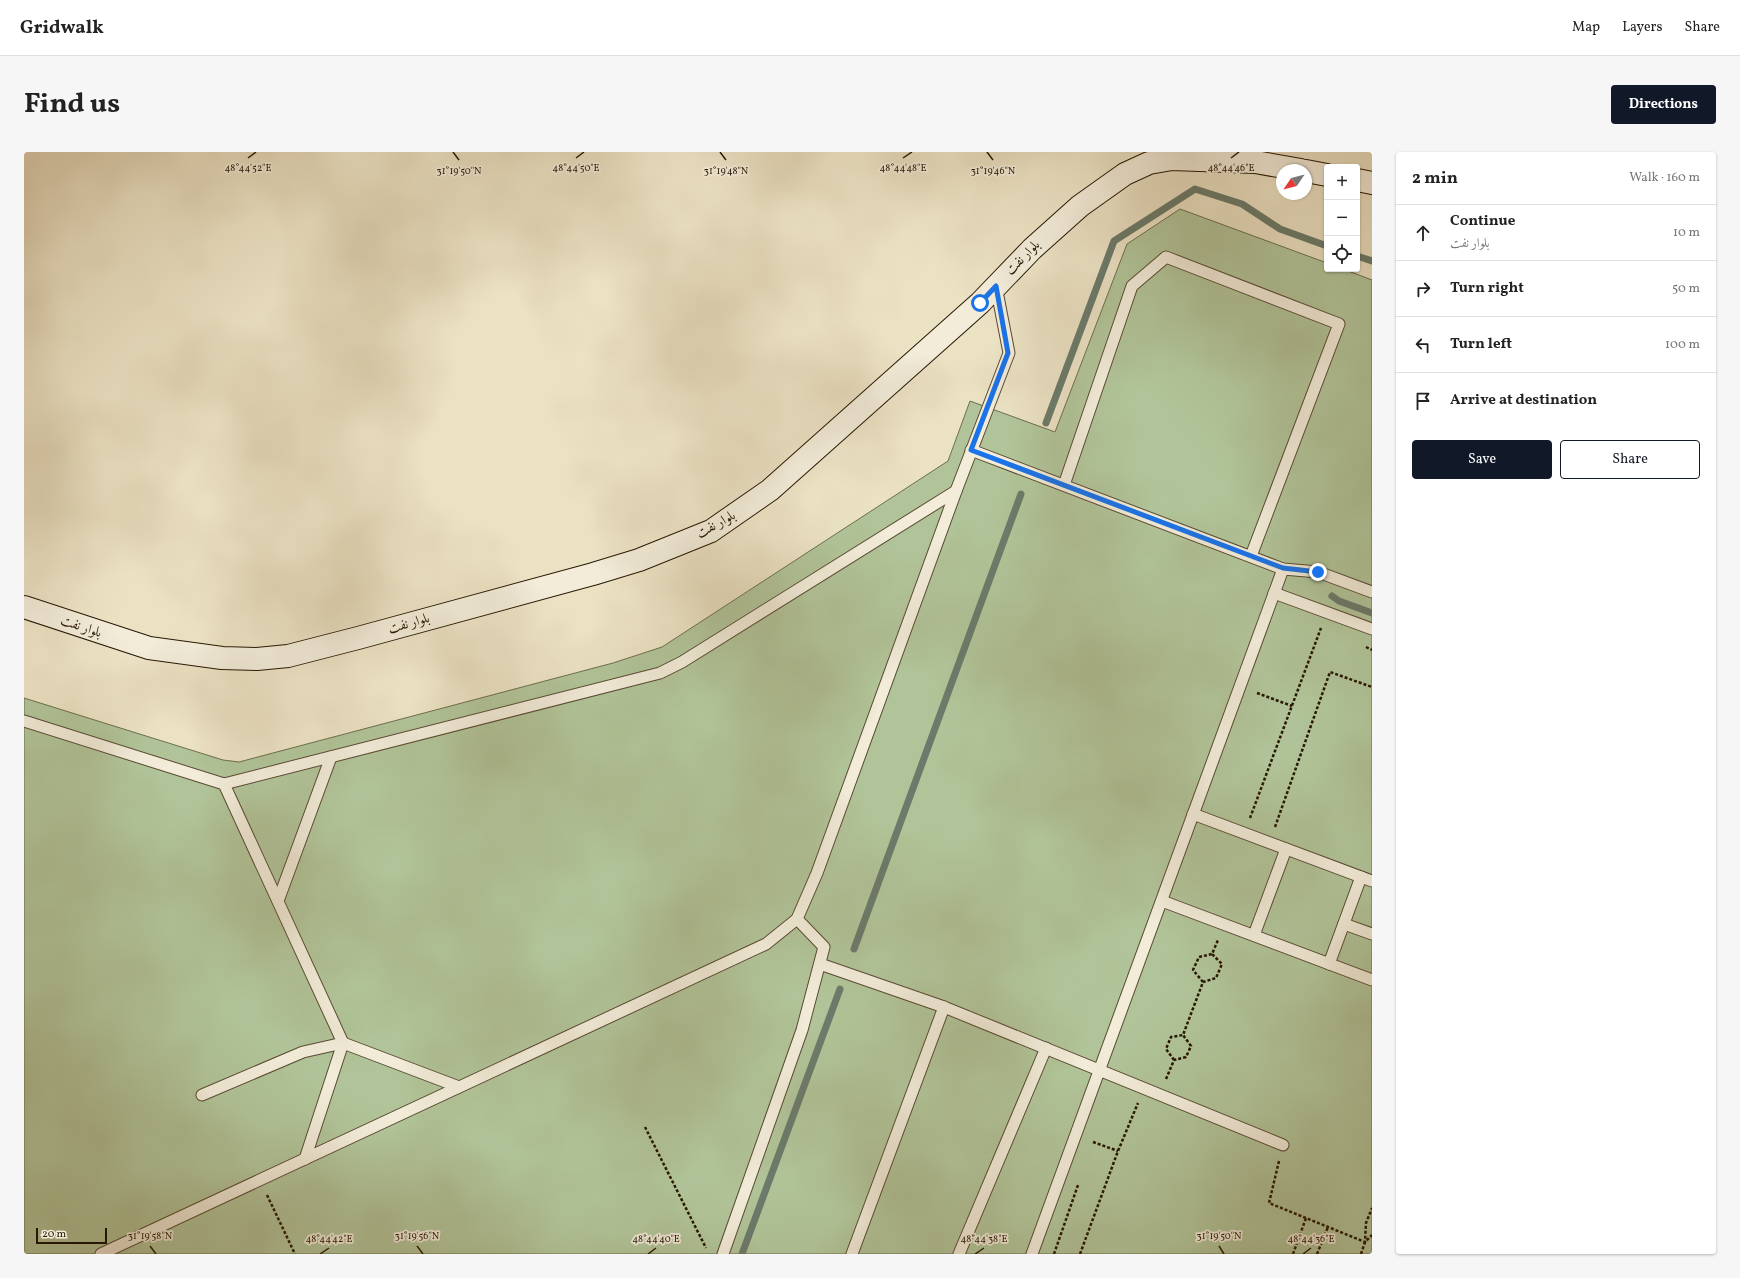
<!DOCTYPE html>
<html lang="en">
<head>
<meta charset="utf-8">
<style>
  :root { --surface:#fff; --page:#f6f6f6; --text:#222; --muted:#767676; --line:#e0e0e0; --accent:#111827 }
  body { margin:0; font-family:Vollkorn,Amiri,serif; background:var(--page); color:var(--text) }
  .controls { position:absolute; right:12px; top:12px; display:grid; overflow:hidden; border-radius:4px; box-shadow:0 1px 3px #0004 }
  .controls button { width:36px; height:36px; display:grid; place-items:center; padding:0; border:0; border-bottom:1px solid var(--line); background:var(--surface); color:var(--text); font:20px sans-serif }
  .compass { position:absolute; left:1252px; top:12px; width:36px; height:36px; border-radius:50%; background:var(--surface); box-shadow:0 1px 3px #0004; rotate:235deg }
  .scale { position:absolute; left:12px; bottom:10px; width:71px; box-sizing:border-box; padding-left:4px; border:2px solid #281703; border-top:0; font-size:11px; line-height:14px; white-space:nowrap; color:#281703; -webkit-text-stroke:3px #f2ecd9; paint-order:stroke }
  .stop { position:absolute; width:12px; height:12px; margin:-9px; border:3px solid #1a73e8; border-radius:50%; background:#fff }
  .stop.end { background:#1a73e8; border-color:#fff; box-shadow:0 1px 4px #0008 }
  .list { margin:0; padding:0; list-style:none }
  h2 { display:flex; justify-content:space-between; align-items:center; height:52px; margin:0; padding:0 16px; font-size:17px }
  h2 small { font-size:13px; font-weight:400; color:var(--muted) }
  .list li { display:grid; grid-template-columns:26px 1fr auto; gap:12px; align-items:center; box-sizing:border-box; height:56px; padding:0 16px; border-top:1px solid var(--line) }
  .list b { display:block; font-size:15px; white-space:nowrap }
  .list p { margin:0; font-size:13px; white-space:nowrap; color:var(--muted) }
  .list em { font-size:13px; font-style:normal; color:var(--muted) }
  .actions { display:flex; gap:8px; padding:12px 16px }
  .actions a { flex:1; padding:9px 0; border:1px solid var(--accent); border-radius:4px; text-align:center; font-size:14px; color:var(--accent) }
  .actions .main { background:var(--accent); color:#fff }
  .icon { flex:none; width:22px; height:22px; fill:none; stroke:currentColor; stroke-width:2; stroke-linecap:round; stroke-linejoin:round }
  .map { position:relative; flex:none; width:1348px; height:1102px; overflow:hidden; border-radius:4px }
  header { display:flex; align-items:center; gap:24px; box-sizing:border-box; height:56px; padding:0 20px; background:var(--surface); border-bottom:1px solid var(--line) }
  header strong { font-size:19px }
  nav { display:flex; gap:22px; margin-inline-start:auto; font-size:14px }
  .intro { display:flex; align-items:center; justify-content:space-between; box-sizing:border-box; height:96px; padding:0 24px }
  h1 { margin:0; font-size:28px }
  .button { padding:10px 18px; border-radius:4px; background:var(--accent); color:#fff; font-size:14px; font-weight:700 }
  main { display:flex; gap:24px; padding:0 24px }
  aside { flex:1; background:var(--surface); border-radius:4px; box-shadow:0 1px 3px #0004 }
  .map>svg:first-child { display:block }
</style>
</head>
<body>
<header>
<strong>Gridwalk</strong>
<nav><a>Map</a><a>Layers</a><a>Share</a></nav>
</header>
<div class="intro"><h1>Find us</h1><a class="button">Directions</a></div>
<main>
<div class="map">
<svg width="1348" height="1102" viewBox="0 0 1348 1102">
  <rect width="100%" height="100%" fill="#ebe2c4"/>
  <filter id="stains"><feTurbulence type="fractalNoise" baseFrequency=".005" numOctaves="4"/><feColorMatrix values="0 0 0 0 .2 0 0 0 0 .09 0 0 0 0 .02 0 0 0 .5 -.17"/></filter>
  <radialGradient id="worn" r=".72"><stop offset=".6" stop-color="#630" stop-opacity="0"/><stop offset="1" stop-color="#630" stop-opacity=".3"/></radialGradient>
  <!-- green -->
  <polygon fill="#b1c499" stroke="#6c6e4e" points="1156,57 1303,111 1303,117 1319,117 1348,128 1348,1102 0,1102 0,546 199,608 215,610 589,511 638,495 924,309 946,249 1031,280 1103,92"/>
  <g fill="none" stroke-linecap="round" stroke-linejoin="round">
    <!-- stream -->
    <g stroke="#6b7b6b" stroke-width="7">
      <polyline points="1333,104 1348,109"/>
      <polyline points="1022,271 1090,89 1171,37 1218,52 1256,77 1303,94"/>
      <polyline points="1308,444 1315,449 1348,461"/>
      <polyline points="830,797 997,342"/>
      <polyline points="718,1102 816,837"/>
    </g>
    <defs>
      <g id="lane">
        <polyline points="947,298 1259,417 1294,420 1348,440"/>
        <polyline points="1040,333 1108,134 1142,105 1315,172 1227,404"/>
        <polyline points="1250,441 1348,477"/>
        <polyline points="0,569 200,632 636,521 658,510 932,339"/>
        <polyline points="200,632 319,891 281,1007"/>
        <polyline points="1169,662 1348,729"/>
        <polyline points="254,749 307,605"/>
        <polyline points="1138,749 1348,828"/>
        <polyline points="1320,772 1348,782"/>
        <polyline points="1230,783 1262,697"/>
        <polyline points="796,812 920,855 1259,993"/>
        <polyline points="1305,812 1337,725"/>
        <polyline points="178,943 279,900 319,891 435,935"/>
        <polyline points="77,1102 742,792 773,767 793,721 932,339 985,201 972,134"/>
        <polyline points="699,1102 778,878 800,795 773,767"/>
        <polyline points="828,1102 920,855"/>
        <polyline points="935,1102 1022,896"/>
        <polyline points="1008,1102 1259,417"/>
      </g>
      <g id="secondary">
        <polyline points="1282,19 1303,23"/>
        <polyline points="1333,28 1348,31"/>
        <polyline points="0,455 125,496 198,506 233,507 264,504 334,486 569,422 615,408 687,379 746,338 956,151 1008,97 1056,54 1101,22 1125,11 1148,7 1231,10 1277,18"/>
      </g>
    </defs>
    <!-- lane casing -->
    <use href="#lane" stroke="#594a33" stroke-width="13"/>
    <!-- secondary casing -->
    <use href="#secondary" stroke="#281703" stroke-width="24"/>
    <!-- path -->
    <g stroke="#281703" stroke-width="2.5" stroke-dasharray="3 2" stroke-linecap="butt">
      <polyline points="1342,495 1348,498"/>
      <polyline points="1233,541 1268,554"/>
      <polyline points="1226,666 1297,476"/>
      <polyline points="1251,675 1306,520 1348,535"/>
      <polyline points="1179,830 1169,818 1175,805 1188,802"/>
      <polyline points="1150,908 1142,897 1147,885 1159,883"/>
      <polyline points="1142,927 1150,908 1162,905 1167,894 1159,883 1179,830 1192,826 1198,812 1188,802 1194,788"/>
      <polyline points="621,975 682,1096"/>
      <polyline points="1069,990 1094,999"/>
      <polyline points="1255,1009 1245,1051 1341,1090 1342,1071 1348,1056"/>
      <polyline points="243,1043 271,1102"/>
      <polyline points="1030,1102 1054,1033"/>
      <polyline points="1056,1102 1094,999 1114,951"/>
      <polyline points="1269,1102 1282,1066"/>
      <polyline points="1293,1102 1304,1075"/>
      <polyline points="1337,1102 1341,1090 1348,1083"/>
    </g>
    <!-- lane -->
    <use href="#lane" stroke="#f2ecd9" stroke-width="11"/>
    <!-- secondary -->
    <use href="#secondary" stroke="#f2ecd9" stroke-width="22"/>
  </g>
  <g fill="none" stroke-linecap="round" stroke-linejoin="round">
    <!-- route -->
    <polyline stroke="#1a73e8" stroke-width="5" points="956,151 972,134 984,201 947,298 1259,416 1294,420"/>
  </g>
  <!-- ticks -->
  <path fill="none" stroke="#281703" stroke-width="1.5" d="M429,0L435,8M696,0L702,8M963,0L969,8M224,6L232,0M552,6L560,0M879,6L888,0M1207,6L1215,0M126,1094L132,1102M393,1094L399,1102M1195,1094L1200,1102M296,1102L305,1096M624,1102L632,1096M951,1102L960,1096M1279,1102L1287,1096"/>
  <g text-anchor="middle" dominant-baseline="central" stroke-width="3.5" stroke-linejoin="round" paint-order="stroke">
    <!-- street labels -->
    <g font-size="14" fill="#281703" stroke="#f2ecd9">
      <text transform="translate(999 106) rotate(-45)">بلوار نفت</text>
      <text transform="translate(692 373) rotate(-29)">بلوار نفت</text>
      <text transform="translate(385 472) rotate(-16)">بلوار نفت</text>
      <text transform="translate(57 475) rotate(19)">بلوار نفت</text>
    </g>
  </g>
  <g font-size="10" text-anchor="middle" fill="#281703" stroke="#f2ecd9" stroke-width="3.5" stroke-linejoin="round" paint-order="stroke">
    <text x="224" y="19">48°44'52"E</text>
    <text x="552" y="19">48°44'50"E</text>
    <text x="879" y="19">48°44'48"E</text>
    <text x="1207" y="19">48°44'46"E</text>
    <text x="435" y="22">31°19'50"N</text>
    <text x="702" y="22">31°19'48"N</text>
    <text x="969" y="22">31°19'46"N</text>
    <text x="126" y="1087">31°19'58"N</text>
    <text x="393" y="1087">31°19'56"N</text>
    <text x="1195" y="1087">31°19'50"N</text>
    <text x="305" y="1090">48°44'42"E</text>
    <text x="632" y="1090">48°44'40"E</text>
    <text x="960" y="1090">48°44'38"E</text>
    <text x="1287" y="1090">48°44'36"E</text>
  </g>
  <rect width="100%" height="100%" filter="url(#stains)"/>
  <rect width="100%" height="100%" fill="url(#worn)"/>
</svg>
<div class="controls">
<button>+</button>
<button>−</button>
<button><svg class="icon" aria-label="locate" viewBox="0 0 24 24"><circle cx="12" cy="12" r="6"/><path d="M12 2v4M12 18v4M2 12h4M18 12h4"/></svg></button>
</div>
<svg class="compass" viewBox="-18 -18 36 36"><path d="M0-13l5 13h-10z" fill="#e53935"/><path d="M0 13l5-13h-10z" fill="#767676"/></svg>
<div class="scale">20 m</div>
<div class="stop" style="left:956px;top:151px"></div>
<div class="stop end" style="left:1294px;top:420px"></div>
</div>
<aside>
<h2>2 min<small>Walk · 160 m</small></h2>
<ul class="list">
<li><svg class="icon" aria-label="ahead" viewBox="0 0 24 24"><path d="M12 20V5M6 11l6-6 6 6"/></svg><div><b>Continue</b><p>بلوار نفت</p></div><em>10 m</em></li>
<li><svg class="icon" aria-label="right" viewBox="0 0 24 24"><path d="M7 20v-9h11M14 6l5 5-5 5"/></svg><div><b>Turn right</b></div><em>50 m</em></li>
<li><svg class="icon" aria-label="left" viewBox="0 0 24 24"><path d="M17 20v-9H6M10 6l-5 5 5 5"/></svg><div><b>Turn left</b></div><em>100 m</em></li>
<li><svg class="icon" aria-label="arrive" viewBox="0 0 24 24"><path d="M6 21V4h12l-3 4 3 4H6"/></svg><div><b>Arrive at destination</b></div></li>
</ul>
<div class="actions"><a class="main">Save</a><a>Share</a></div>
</aside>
</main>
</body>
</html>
